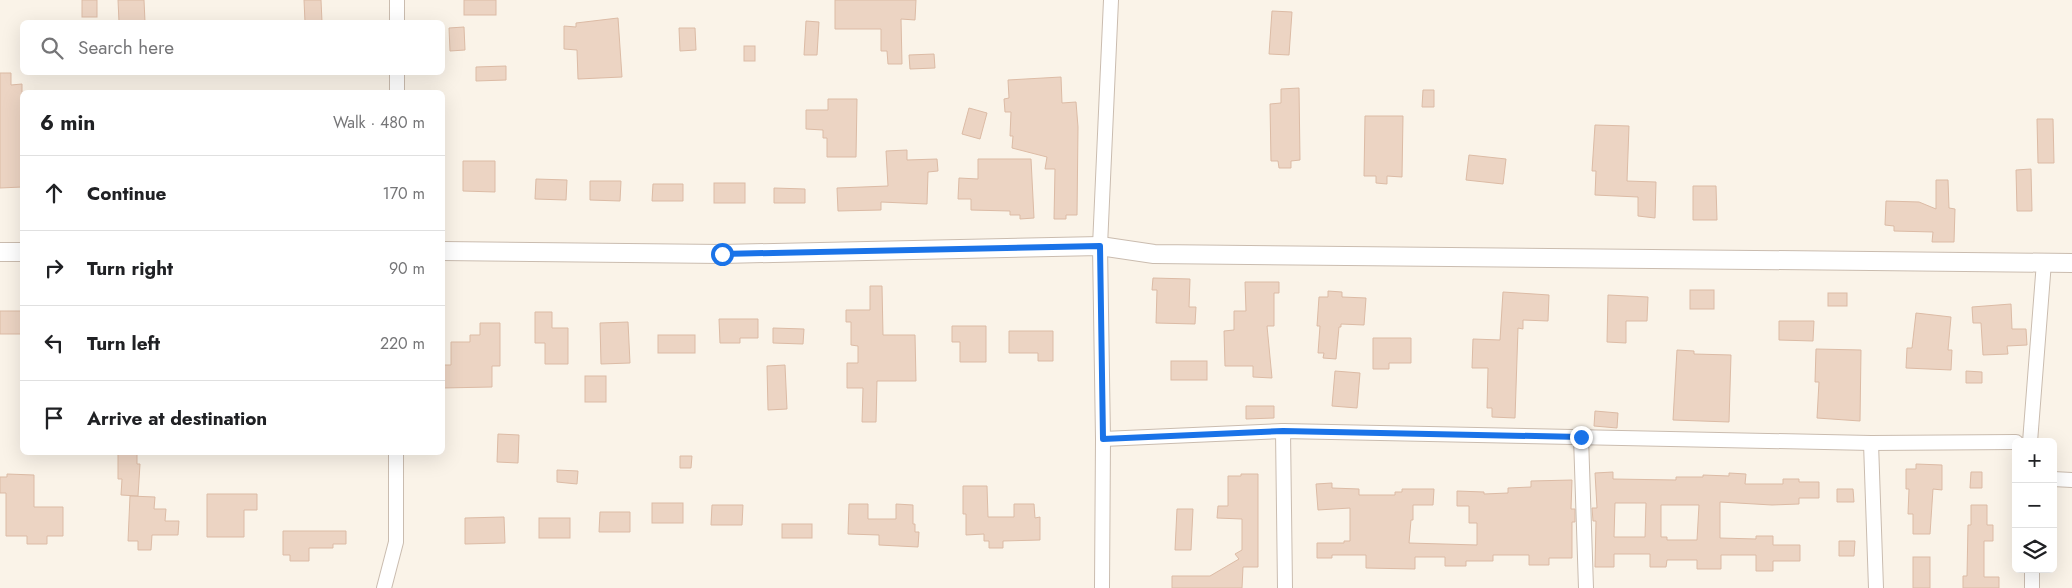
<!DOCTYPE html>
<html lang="en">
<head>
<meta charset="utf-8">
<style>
  :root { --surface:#fff; --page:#f6f6f6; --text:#202124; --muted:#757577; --line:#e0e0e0 }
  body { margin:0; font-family:Jost,sans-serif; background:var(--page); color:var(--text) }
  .controls { position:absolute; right:15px; bottom:15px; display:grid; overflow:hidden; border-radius:8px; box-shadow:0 5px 20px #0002 }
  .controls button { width:45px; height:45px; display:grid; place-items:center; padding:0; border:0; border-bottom:1px solid var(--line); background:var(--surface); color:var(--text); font:25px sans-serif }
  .stop { position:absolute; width:15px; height:15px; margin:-11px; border:4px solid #1a73e8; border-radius:50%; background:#fff }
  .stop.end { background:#1a73e8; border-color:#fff; box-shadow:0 1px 5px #0008 }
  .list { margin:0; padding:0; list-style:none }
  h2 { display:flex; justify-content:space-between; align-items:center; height:65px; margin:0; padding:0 20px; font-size:21px }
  h2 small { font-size:16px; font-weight:400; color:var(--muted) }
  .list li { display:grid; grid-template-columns:32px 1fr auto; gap:15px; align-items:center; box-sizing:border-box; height:75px; padding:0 20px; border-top:1px solid var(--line) }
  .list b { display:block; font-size:19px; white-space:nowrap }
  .list em { font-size:16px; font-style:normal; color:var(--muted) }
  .icon { flex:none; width:28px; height:28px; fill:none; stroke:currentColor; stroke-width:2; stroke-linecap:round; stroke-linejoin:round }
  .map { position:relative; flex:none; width:2072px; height:588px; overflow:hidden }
  .search { position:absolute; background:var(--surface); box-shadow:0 5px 20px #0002; left:20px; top:20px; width:425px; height:55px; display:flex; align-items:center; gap:12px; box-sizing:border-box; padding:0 18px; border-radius:8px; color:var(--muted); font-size:19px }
  .panel { position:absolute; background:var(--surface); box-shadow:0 5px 20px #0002; left:20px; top:90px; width:425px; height:365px; border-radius:8px }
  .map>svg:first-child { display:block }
</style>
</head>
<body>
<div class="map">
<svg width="2072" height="588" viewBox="0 0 2072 588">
  <rect width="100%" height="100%" fill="#faf3e8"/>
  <!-- building -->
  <g fill="#ecd4c3" stroke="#dcbba5" fill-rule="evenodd">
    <rect x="82" y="0" width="15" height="17"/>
    <polygon points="118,0 144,0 145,22 119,22"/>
    <polygon points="304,0 321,0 322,22 305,22"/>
    <rect x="464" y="0" width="32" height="15"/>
    <polygon points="835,0 916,0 915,20 901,19 902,64 888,64 887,51 881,51 881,29 835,29"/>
    <polygon points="1272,11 1292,12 1289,55 1269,54"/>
    <polygon points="618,18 622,77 578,79 577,50 564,49 564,26 576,27 576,23"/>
    <polygon points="806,21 819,22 817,55 804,55"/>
    <polygon points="464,27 465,50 450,51 449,28"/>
    <polygon points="679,28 695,28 696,50 680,51"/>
    <rect x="744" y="46" width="11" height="15"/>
    <polygon points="934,54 935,68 910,69 909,55"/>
    <polygon points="506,66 506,80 476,81 476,67"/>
    <polygon points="0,73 11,73 11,85 22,84 22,187 0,188"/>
    <polygon points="1061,77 1062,103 1076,102 1078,127 1077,215 1066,215 1066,219 1054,219 1055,169 1045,169 1047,157 1012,148 1013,136 1010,136 1011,112 1005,112 1004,99 1009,98 1008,80"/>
    <polygon points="1299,88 1300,160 1291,161 1291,168 1279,168 1278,161 1271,161 1270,104 1281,103 1281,89"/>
    <polygon points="1423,90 1434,90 1434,107 1422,107"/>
    <polygon points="828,99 857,99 856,157 827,157 827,138 823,138 823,130 806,129 806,110 828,110"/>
    <polygon points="969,108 987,113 980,139 962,134"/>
    <polygon points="1365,116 1403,116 1402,177 1387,176 1387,184 1376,183 1376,176 1364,176"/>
    <polygon points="2037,119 2053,119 2054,163 2038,163"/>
    <polygon points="1595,125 1629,126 1627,181 1656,182 1655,218 1638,216 1638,197 1595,195 1596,171 1592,171"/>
    <polygon points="907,150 907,160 937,159 938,171 928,172 927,204 881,202 881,210 838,211 837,188 888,186 886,151"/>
    <polygon points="1469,155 1506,159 1503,184 1466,180"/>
    <polygon points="978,159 1031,159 1034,218 1020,219 1020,215 1010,215 1010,211 971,210 971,199 958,199 959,178 978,179"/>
    <polygon points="463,161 495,161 495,192 463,191"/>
    <polygon points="2031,169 2032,211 2017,211 2016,170"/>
    <polygon points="536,179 567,180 566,200 535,199"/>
    <polygon points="1936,180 1948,180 1949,208 1955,209 1954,242 1932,242 1933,232 1894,231 1894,226 1885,225 1886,201 1919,202 1936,209"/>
    <polygon points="590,181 621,181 620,201 590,200"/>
    <rect x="714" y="183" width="31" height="20"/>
    <polygon points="653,184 683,184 683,201 652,201"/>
    <polygon points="1693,186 1716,186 1717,220 1693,220"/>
    <polygon points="774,188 805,189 805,203 774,203"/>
    <polygon points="1153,278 1190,279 1189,307 1196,307 1195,324 1156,323 1157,290 1152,290"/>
    <polygon points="1245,282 1279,282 1279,293 1274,293 1274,326 1267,326 1272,378 1253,377 1253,366 1225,366 1224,331 1234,330 1234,311 1246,311"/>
    <polygon points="870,286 882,286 883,335 915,335 916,381 877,381 876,422 862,422 863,388 847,388 847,363 858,363 858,346 851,345 851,322 846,322 846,310 870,310"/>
    <rect x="1690" y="290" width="24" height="19"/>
    <polygon points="1328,291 1342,292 1342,297 1366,298 1364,325 1341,324 1341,327 1339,327 1336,359 1323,358 1324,353 1318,353 1320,326 1317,326 1319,297 1328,297"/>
    <polygon points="1503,292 1549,295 1548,321 1523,320 1523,329 1518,328 1515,418 1492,417 1492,408 1487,408 1488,368 1472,368 1473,339 1500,340"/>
    <rect x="1828" y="293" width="19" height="13"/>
    <polygon points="1608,295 1648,297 1647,321 1626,321 1626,343 1607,342"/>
    <polygon points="2011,304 2012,329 2026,329 2027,345 2007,346 2008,354 1983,355 1981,323 1973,323 1972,307"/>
    <rect x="0" y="311" width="22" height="23"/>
    <polygon points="535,312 552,312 552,328 568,328 568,364 545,364 545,343 535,343"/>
    <polygon points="1916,313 1951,317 1948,350 1952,350 1951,370 1906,368 1907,348 1912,348"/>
    <polygon points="719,319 758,319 758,338 740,338 740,343 720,343"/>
    <polygon points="1779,321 1814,321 1813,341 1779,340"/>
    <polygon points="628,322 630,363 601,364 600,323"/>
    <polygon points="480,323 500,323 500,366 492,366 492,387 442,388 442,365 451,365 451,342 470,342 470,335 480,335"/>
    <polygon points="952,326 986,326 986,362 960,362 960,342 952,342"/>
    <polygon points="773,328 804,329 803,344 773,343"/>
    <polygon points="1009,331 1053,331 1053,361 1038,361 1038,353 1009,353"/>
    <rect x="658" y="335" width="37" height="18"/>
    <polygon points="1373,338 1411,338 1411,363 1389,363 1389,369 1373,369"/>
    <polygon points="1816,349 1861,350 1860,421 1817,418 1819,382 1815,382"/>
    <polygon points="1677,350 1694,351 1694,354 1731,355 1729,422 1673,420"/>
    <rect x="1171" y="361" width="36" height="19"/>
    <polygon points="785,365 787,409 768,410 767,366"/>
    <polygon points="1335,371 1360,373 1357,408 1332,406"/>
    <polygon points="1966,371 1982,372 1982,383 1966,383"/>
    <rect x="585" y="376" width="21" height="26"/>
    <polygon points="1246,406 1274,406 1274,418 1246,419"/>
    <polygon points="1595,411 1618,413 1617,428 1594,426"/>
    <polygon points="498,434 519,435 518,463 497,462"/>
    <polygon points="118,452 137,452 137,464 140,464 138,496 121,495 122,479 118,479"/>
    <polygon points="680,456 692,456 691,468 680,468"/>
    <polygon points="1916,464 1942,465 1942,490 1933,489 1930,534 1913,534 1913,514 1908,514 1909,489 1906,489 1906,469 1916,469"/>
    <polygon points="557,470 578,471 577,484 557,482"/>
    <path d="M1613,472V479L1676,480V477H1703V475L1729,476V473L1746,474L1745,484H1783V479H1799V482H1819V498H1799V504L1772,505L1720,502V538L1756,539V536H1773V545H1800V561H1773V571H1756V555H1721V569H1697V560H1667L1666,567H1650V554H1614V567H1595L1596,521H1593L1592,508H1597L1595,473ZM1615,503H1646L1645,537H1614ZM1661,505H1699L1697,540H1667V537H1661Z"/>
    <polygon points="1971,472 1982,472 1982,488 1970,488"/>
    <polygon points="7,474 34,475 34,507 63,507 63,536 47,536 47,544 27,544 27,536 6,536 6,493 0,493 0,477 7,477"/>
    <polygon points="1241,474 1258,474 1258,567 1243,567 1242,588 1172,588 1172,576 1210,576 1239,559 1235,554 1242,550 1242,519 1217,518 1218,506 1228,506 1228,476 1241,476"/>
    <polygon points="1572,480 1571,509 1575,509 1575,522 1572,522 1572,558 1549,558 1549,565 1529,565 1529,555 1493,555 1493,561 1466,561 1466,566 1445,566 1445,557 1415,557 1415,569 1366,568 1366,555 1332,555 1332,558 1317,558 1317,543 1344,543 1344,541 1350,541 1350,508 1318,510 1316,484 1332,483 1332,488 1359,489 1359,495 1395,495 1395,492 1402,492 1402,489 1434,489 1433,505 1413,505 1413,520 1411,520 1409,543 1477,545 1477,523 1469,523 1469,506 1457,506 1457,491 1484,492 1484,494 1508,493 1508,488 1531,487 1531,481"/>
    <polygon points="963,486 987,486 988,517 1014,517 1014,504 1034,504 1035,518 1040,517 1040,540 1003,541 1003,548 989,548 989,541 984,541 984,534 966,535 966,514 963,514"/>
    <polygon points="1837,489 1853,489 1854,502 1837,502"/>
    <polygon points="207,494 257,494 257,510 244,510 244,537 207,537"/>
    <polygon points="130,496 155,497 154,509 166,509 165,521 179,521 178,535 152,535 151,550 138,550 138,541 128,541"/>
    <rect x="652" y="503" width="31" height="20"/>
    <polygon points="849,504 868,504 868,519 896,519 896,504 913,505 913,524 915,524 915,532 919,532 918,547 879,545 879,535 848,534"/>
    <polygon points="712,505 743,505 742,525 711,525"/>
    <polygon points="1971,505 1987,505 1987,525 1993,525 1993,541 1984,541 1984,577 1999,577 1999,588 1963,588 1963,576 1967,576 1968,525 1971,525"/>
    <polygon points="1177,509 1193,509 1191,550 1175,550"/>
    <polygon points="600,512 630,512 630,532 599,532"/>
    <polygon points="504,517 505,543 465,544 465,518"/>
    <rect x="539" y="518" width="31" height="20"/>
    <rect x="782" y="524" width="30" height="14"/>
    <polygon points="283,531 346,531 346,544 333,544 333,548 309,548 309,561 290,561 290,555 283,555"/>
    <polygon points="1839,541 1855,541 1854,556 1839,556"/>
    <rect x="1913" y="557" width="17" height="31"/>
  </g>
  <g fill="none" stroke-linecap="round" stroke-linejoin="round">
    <defs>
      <g id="minor">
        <polyline points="397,22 397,0"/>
        <polyline points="397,92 397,72"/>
        <polyline points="1283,431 1285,588"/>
        <polyline points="1581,437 1586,588"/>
        <polyline points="1103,439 1283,431 1871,443 2016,442"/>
        <polyline points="2030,442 2044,262"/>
        <polyline points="1871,443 1876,588"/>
        <polyline points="2053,479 2072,480"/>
        <polyline points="2032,569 2032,588"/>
        <polyline points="384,588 396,542 396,452"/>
        <polyline points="1102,588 1103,439 1100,246 1111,0"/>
      </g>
      <g id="tertiary">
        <polyline points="442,251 722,254 1100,246 1154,254 2072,263"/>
        <polyline points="0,252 22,252"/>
      </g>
    </defs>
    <!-- minor casing -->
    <use href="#minor" stroke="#cabcaf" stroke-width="16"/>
    <!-- tertiary casing -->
    <use href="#tertiary" stroke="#cabcaf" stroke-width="20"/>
    <!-- minor -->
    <use href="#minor" stroke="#fff" stroke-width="14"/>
    <!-- tertiary -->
    <use href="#tertiary" stroke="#fff" stroke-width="18"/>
  </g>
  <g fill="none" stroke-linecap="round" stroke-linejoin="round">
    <!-- route -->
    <polyline stroke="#1a73e8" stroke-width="6" points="722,254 1100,246 1103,439 1283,431 1581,437"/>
  </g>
</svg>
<div class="controls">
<button>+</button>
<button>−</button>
<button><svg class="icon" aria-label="layers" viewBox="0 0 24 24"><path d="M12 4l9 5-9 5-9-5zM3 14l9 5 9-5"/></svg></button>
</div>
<div class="stop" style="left:722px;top:254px"></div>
<div class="stop end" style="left:1581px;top:437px"></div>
<div class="search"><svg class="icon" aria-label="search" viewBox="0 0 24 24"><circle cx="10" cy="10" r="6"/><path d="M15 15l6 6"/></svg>Search here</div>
<section class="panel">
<h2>6 min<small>Walk · 480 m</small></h2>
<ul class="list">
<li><svg class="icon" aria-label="ahead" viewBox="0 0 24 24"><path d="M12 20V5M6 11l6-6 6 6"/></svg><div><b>Continue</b></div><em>170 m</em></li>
<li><svg class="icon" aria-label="right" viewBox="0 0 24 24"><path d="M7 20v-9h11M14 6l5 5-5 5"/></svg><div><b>Turn right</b></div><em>90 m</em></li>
<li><svg class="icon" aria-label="left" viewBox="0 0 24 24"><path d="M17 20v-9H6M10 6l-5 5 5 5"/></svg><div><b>Turn left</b></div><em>220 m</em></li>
<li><svg class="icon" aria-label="arrive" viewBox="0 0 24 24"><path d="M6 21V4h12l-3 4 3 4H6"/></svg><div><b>Arrive at destination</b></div></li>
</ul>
</section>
</div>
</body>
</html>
